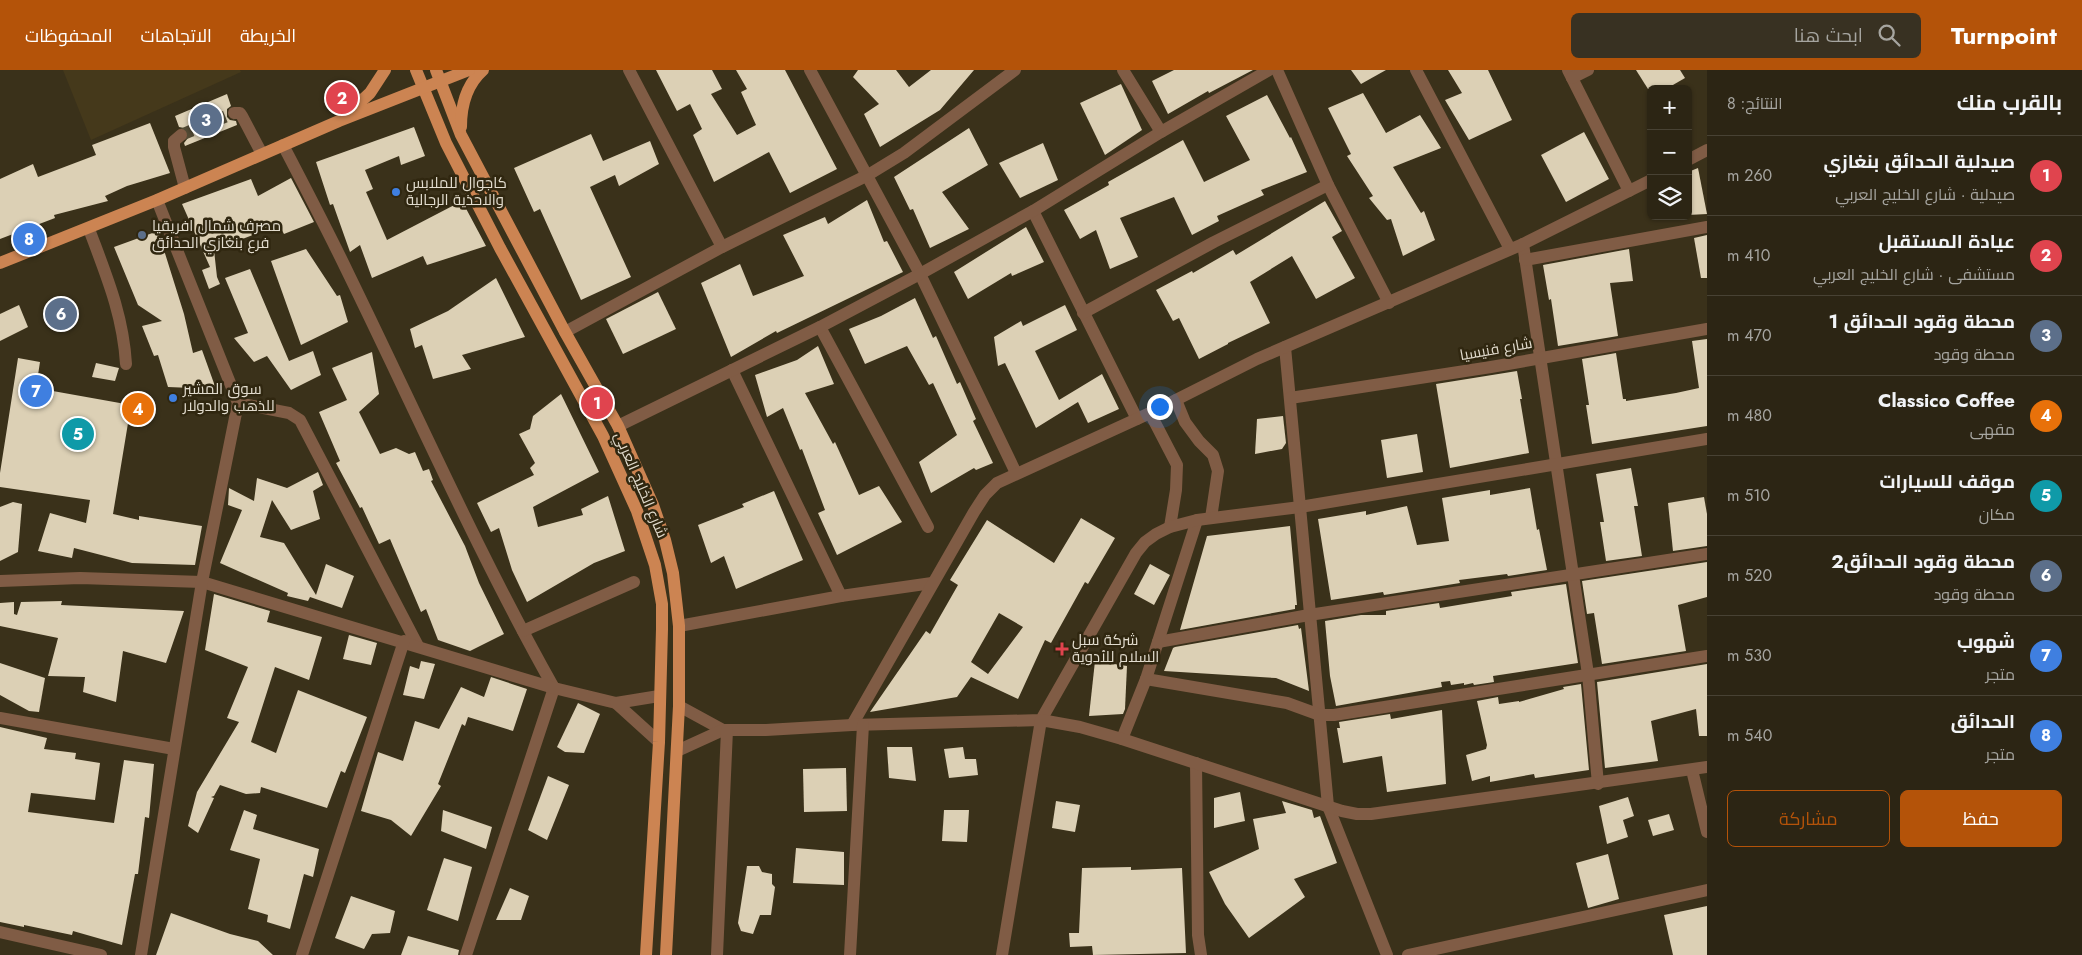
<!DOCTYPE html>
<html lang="ar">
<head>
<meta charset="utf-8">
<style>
  :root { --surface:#2c2514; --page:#383122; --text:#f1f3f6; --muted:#a6a5a0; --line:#484234; --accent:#b45309 }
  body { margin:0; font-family:Jost,Cairo,sans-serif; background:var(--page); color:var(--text); direction:rtl }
  .controls { position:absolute; right:15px; top:15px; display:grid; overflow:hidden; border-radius:8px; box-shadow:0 1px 4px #0004 }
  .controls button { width:45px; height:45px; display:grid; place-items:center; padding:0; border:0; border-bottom:1px solid var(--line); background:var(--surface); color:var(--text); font:25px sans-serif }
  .you { position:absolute; left:1159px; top:336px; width:18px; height:18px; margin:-12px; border:4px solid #fff; border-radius:50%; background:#1a73e8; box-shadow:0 0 0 8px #1a73e833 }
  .badge { display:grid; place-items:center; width:32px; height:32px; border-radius:50%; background:var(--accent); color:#fff; font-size:16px; font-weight:700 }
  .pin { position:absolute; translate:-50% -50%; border:2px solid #fff; box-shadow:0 1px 5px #0006 }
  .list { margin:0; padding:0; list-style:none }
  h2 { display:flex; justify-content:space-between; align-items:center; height:65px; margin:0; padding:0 20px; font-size:21px }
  h2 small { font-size:16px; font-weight:400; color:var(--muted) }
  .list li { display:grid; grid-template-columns:32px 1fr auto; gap:15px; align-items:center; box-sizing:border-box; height:80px; padding:0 20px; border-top:1px solid var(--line) }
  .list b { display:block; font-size:19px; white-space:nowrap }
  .list p { margin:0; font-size:16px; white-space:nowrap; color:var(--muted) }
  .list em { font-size:16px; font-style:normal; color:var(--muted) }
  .actions { display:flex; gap:10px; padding:15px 20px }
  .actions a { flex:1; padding:11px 0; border:1px solid var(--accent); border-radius:8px; text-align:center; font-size:18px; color:var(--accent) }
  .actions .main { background:var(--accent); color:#fff }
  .icon { flex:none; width:28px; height:28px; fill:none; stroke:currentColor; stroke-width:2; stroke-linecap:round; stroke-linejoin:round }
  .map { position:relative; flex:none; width:1707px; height:885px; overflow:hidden; direction:ltr }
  header { display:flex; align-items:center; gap:30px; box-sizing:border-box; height:70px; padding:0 25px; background:var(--accent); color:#fff }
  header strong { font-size:24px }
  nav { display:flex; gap:28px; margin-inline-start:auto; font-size:18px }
  .search { width:350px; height:45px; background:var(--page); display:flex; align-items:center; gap:12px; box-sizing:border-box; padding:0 18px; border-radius:8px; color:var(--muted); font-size:19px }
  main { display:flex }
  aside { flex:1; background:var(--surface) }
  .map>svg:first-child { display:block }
</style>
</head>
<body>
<header>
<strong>Turnpoint</strong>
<div class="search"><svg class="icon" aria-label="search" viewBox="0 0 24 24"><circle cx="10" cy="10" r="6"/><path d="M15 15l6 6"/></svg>ابحث هنا</div>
<nav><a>الخريطة</a><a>الاتجاهات</a><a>المحفوظات</a></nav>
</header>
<main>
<aside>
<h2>بالقرب منك<small>النتائج: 8</small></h2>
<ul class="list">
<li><span class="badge" style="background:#e0444e">1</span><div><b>صيدلية الحدائق بنغازي</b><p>صيدلية · شارع الخليج العربي</p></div><em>260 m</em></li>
<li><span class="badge" style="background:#e0444e">2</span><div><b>عيادة المستقبل</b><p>مستشفى · شارع الخليج العربي</p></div><em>410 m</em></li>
<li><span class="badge" style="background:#5c6f8a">3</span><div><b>محطة وقود الحدائق 1</b><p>محطة وقود</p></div><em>470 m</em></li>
<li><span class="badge" style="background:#e8710a">4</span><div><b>Classico Coffee</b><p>مقهى</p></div><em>480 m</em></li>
<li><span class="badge" style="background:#0f9aa8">5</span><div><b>موقف للسيارات</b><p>مكان</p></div><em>510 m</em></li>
<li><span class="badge" style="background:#5c6f8a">6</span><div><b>محطة وقود الحدائق2</b><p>محطة وقود</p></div><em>520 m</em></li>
<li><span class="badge" style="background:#3f7fe0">7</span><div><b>شهوب</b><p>متجر</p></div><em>530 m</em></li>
<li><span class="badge" style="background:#3f7fe0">8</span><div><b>الحدائق</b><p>متجر</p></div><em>540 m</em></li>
</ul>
<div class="actions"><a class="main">حفظ</a><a>مشاركة</a></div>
</aside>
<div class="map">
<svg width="1707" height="885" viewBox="0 0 1707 885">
  <rect width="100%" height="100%" fill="#3a311a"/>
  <!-- built -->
  <polygon fill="#45391b" points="63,0 240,0 241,2 91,70"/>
  <!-- building -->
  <g fill="#dcd0b5" fill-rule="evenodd">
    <polygon points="656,0 712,0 722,19 711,24 737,65 756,55 741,22 747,19 736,0 785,0 837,99 790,123 769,82 714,112 693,65 702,59 690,34 677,41"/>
    <polygon points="858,0 896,0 909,17 931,0 974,0 940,40 880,77 864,44 879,34 853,7"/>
    <polygon points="1174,0 1253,0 1209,23 1208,21 1168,44 1152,11"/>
    <polygon points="1351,0 1386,0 1361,14"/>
    <polygon points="1448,0 1488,0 1512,50 1469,70 1445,30 1462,23"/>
    <polygon points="1636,0 1680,0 1685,8 1666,19 1648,19"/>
    <polygon points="1121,14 1142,60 1105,85 1080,33"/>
    <polygon points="1363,23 1386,63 1420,45 1441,78 1393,97 1421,143 1424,141 1435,170 1403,186 1391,149 1387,150 1369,128 1373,126 1347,86 1351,84 1328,38"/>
    <polygon points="227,24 231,36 227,39 227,47 230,50 236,51 237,55 185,76 184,73 188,68 189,63 184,58 179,57 175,46"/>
    <polygon points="1267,25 1290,68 1291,67 1307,102 1261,120 1264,125 1217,146 1219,151 1192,165 1174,127 1120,148 1138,187 1110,199 1096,160 1080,169 1064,140 1109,115 1108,112 1183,70 1204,112 1250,90 1226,46"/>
    <polygon points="150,53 170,103 127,116 105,126 108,131 54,145 55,148 0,169 0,109 33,94 38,107 96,85 92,75"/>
    <polygon points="414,57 425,86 401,95 399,86 365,100 373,119 366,122 387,170 462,131 486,176 427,195 423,186 372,208 360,175 350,182 333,134 330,135 316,92"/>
    <polygon points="969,58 988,95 942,122 969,159 930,178 913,139 910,140 894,107"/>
    <polygon points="1584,62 1609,109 1566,132 1541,85"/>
    <polygon points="591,64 603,91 650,71 659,94 619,116 615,105 590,117 631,207 581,230 540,139 534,142 514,98"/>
    <polygon points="1043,73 1058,110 1020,128 999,93"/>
    <polygon points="1698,98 1707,144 1688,145 1688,102"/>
    <polygon points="291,108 314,152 284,164 279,155 214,180 217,207 220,214 209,219 202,200 210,197 182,134 251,109 258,126"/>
    <polygon points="867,130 884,172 887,171 903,202 777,263 776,261 731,287 701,213 740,194 753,226 804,206 783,165 825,147 828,154"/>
    <polygon points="1325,131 1342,161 1332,167 1355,208 1316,229 1292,186 1250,212 1270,253 1228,273 1228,274 1199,289 1179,248 1173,251 1156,220 1192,201 1193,203 1233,180 1236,185"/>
    <polygon points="1026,157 1044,192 1012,206 1011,203 968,229 954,202"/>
    <polygon points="158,161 184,244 193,283 202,280 216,319 168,317 158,285 154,286 142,256 162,251 138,235 114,177"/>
    <polygon points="1707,165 1707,208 1701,208 1694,168"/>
    <polygon points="306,179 337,226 340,225 348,252 301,275 271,191"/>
    <polygon points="1629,179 1633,211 1610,213 1618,266 1558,276 1551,229 1549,230 1543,195"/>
    <polygon points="250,199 289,291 313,281 321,305 291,320 267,286 254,292 234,268 248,263 225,208"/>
    <polygon points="496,208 525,267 462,285 471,299 433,309 422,275 415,278 410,259 448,241"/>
    <polygon points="658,222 676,259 623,284 606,249"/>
    <polygon points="915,228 933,268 936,266 957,314 960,312 976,349 973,351 993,393 976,400 974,398 931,423 919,392 957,365 933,313 929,315 907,276 865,294 849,259 881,246"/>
    <polygon points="19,235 28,257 0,271 0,244"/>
    <polygon points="1065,235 1077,260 1035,281 1059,330 1102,304 1119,339 1088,353 1078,332 1036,358 1005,293 998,296 994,267 1021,251 1023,256"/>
    <polygon points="1707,269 1707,356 1592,374 1586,335 1589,335 1582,289 1616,283 1623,329 1626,329 1626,331 1676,323 1699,318 1692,271"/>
    <polygon points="818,276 834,314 805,323 833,374 835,372 859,425 879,416 902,452 837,485 818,443 825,440 802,379 800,380 783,338 767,347 755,305 797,290"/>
    <polygon points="372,282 379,324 359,342 380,384 396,378 409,384 415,382 423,401 429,399 433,410 431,411 465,476 479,513 504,564 470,581 438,570 426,539 421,542 390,469 379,474 362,437 360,438 336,393 340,391 319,342 347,330 332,298"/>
    <polygon points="18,288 40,292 36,318 131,335 113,444 139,450 139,446 202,456 195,495 132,493 74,478 72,488 38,481 50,443 86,453 90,430 0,417 0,403"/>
    <polygon points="96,293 119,298 115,311 92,307"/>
    <polygon points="1517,301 1522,329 1520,329 1529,383 1450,398 1436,314"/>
    <polygon points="561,324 599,402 533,437 538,457 583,445 581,439 608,426 625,481 594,493 527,532 512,500 499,458 491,462 477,433 534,405 530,398 535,393 519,364 530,359 533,346"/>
    <polygon points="1283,346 1286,373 1282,379 1255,384 1257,349"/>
    <polygon points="1417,364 1423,402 1387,408 1381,370"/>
    <polygon points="1631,398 1638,436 1634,436 1642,486 1606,491 1600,452 1604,452 1596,404"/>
    <polygon points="318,402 323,415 313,421 320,449 291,460 272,430 260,467 284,473 316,525 326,494 354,506 342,538 310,527 308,531 287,526 288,523 220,493 242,440 228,435 229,418 254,431 257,408 287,418"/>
    <polygon points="1530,418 1537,460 1539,459 1547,500 1508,506 1507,504 1459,510 1460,513 1384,525 1383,522 1331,530 1318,449 1366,441 1366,445 1407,436 1417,475 1449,471 1442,428 1490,420 1490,425"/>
    <polygon points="774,421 803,490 736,519 724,486 711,493 698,455 744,437 742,434"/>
    <polygon points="1704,427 1707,444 1707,476 1673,481 1668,433"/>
    <polygon points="13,432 22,434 18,482 0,491 0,437"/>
    <path d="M1081,448L1115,468L1088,514L1085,512L1051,573L1045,570L1018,629L971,607L957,627L870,642L926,561L930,564L958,515L950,510L987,450L1054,493ZM999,543L1023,557L988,604L971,592Z"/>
    <polygon points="1290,456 1297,535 1295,535 1295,539 1180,560 1207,466"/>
    <polygon points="1707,492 1707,527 1678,535 1686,581 1602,594 1594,543 1587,544 1582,511"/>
    <polygon points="1150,494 1170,505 1154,535 1134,524"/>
    <polygon points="1566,514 1578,593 1493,606 1494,612 1474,615 1473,613 1464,615 1464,613 1451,615 1450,611 1441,612 1442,617 1336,636 1330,606 1325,551 1361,545 1386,545 1386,541 1439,533 1440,538 1512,526 1511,522"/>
    <polygon points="214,524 270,541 267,552 322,567 309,610 275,597 251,672 276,683 298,620 367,647 345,703 341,701 327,738 261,717 260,723 246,724 220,715 214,726 211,727 214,728 198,763 188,756 197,722 239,652 227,648 248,597 205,580"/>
    <polygon points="62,531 61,535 184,541 166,593 123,581 116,632 83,622 85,607 48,606 58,568 0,556 0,533 14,532 14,544 17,545 21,532"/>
    <polygon points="1298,555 1299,559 1301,558 1309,621 1276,608 1164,601 1173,578 1175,577"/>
    <polygon points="349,565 377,573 371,595 343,589"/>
    <polygon points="421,591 435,594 424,629 403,625 410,596 419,599"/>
    <polygon points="1095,591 1127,596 1125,639 1123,644 1089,646"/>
    <polygon points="0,593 45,608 39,642 29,641 0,625"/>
    <polygon points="1707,594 1707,666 1699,666 1696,639 1651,651 1658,691 1605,698 1597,612"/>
    <polygon points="491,607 527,619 513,661 468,647 465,656 462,654 438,714 441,716 411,766 391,750 361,741 378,682 403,691 415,651 439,659 461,617 484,627"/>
    <polygon points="1581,614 1589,700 1535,708 1534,704 1490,712 1490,706 1472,711 1466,685 1486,679 1487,675 1477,631 1498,627 1499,634 1519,631 1519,632 1564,619 1563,617"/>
    <polygon points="578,633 600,644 584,683 565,682 557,677"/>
    <polygon points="1442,640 1446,714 1387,722 1382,686 1343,693 1337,658 1340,658 1339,652 1390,644 1391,649"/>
    <polygon points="0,657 47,668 44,679 76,683 75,689 100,693 95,730 31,723 28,742 114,753 124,690 154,694 149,748 145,747 138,804 135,804 122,875 73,861 72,865 24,855 24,857 0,852"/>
    <polygon points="887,677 912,677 916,711 889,708"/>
    <polygon points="963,677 965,689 976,689 978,705 949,708 944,679"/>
    <polygon points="846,698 847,741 804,742 803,699"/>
    <polygon points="548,706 569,715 547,770 528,760"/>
    <polygon points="1240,722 1245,751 1214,758 1214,728"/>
    <polygon points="1628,727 1634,746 1623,750 1628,767 1607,774 1599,736"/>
    <polygon points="1056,731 1080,735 1075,762 1052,758"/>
    <polygon points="1282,731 1312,740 1314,748 1320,746 1337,793 1294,809 1305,827 1249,868 1225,834 1209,802 1259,779 1253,749 1286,743"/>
    <polygon points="244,740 257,745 253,759 319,779 313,807 304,804 290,859 267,852 268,845 248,839 260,789 230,780"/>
    <polygon points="443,740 492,757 486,779 441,761"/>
    <polygon points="944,740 969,740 967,772 942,771"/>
    <polygon points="1669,744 1674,760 1653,766 1648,750"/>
    <polygon points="796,778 844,782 844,815 793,813"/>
    <polygon points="1608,784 1619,829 1588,838 1576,793"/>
    <polygon points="444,788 472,797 458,851 427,840"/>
    <polygon points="747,796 759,796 762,802 772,804 772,814 775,817 771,845 760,845 753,864 741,861 738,853"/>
    <polygon points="1131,797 1131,800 1182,798 1186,883 1093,885 1092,876 1070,877 1069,863 1079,863 1082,798"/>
    <polygon points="510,818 529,826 521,850 496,850"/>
    <polygon points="351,826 395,841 390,863 372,864 364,879 335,868"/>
    <polygon points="1707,836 1707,885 1673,885 1664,845"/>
    <polygon points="171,843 230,864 258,871 273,885 156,885"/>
    <polygon points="408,866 459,880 458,885 401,885"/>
  </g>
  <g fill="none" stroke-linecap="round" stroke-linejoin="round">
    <!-- minor-tunnel -->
    <polyline stroke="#534b35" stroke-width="12" stroke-dasharray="12 6" stroke-linecap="butt" points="181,65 234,43"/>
    <!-- minor -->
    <g stroke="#805c45" stroke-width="12">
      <polyline points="629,0 722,177"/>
      <polyline points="810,0 920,204 1016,403"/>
      <polyline points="1123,0 1161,62"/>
      <polyline points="1277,0 1328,115 1389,233"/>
      <polyline points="1416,0 1510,179"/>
      <polyline points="1568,0 1629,121"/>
      <polyline points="1572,8 1588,0"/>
      <polyline points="234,43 240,43 242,46 262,84"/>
      <polyline points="181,65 174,71 174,77 185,118"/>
      <path d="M283,75C306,119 329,163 350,207C417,344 479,485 554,618L466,885"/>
      <polyline points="1688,90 1707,80"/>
      <polyline points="1033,141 1137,349"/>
      <path d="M89,159C106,205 123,244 126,294"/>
      <polyline points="1523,174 1588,604 1598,714"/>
      <polyline points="1525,190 1707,157"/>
      <polyline points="1083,243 1214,172 1328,115"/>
      <polyline points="820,257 928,457"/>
      <polyline points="565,262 722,177 868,105 904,83 1015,0"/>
      <polyline points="1285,277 1328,736 1387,885"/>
      <polyline points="732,300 841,526"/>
      <polyline points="1290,328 1491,297 1707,259"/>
      <polyline points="1176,330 1185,352 1199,371 1213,385 1218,401 1211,448"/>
      <polyline points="238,333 289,343 300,350 418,576"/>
      <polyline points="1150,343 1177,395 1176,420 1170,457"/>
      <polyline points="618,356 820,257 920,204 1033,141 1161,62 1269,0"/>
      <polyline points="0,511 80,508 202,512 554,618 616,633 659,626"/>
      <polyline points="679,556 841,526 932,513"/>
      <polyline points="523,561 634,512"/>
      <polyline points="1158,572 1309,545 1707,484"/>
      <polyline points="1146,609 1287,633 1320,645 1334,645 1707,586"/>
      <polyline points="616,633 659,672"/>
      <polyline points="679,636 723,660"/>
      <polyline points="0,648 174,679"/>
      <polyline points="852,655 974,442 985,425 997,413 1150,343 1257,289 1523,174 1651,110"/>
      <polyline points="1122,669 1146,609 1197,450"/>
      <polyline points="677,681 723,660 766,660 852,655 1041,650 1136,483 1145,472 1156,464 1170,457 1197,450 1300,437 1707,369"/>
      <polyline points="1196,693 1198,865 1201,885"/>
      <polyline points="1692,700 1707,762"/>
      <polyline points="0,862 101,885"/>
      <polyline points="141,885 202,512 238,333 157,130"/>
      <polyline points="302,885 404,571"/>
      <polyline points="717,885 727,660"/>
      <polyline points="850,885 863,655"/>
      <polyline points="1002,885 1041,650 1080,657 1122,669 1342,741 1357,744 1371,744 1707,697"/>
      <polyline points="1408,885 1707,820"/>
    </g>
    <!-- major -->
    <g stroke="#cc8452" stroke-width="12">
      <polyline points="416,0 446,73 500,178 603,366 637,441 655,495 662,534 662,559 659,672 646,885"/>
      <polyline points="436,0 461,65 565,262 618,356 653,435 665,470 673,503 679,556 679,636 666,885"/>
      <polyline points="346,45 370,23 385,0"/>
      <path d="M461,57C461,35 466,15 483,0"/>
      <polyline points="0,193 157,130 339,51 469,0"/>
    </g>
  </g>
  <!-- markers -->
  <g fill="#3f7fe0" stroke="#302710" stroke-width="2">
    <circle cx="396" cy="122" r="5"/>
    <circle cx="173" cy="328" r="5"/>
  </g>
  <circle fill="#5c6f8a" stroke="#302710" stroke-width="2" cx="142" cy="165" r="5"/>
  <path fill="#e0444e" stroke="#302710" stroke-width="2" d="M1059.5 571.5h5v5h5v5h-5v5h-5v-5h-5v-5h5z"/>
  <g text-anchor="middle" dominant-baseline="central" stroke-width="5" stroke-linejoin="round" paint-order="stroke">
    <!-- poi labels -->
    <g font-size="15" fill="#e2dcce" stroke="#302710" text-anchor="start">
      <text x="406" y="113">كاجوال للملابس<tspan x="406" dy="17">والاحذية الرجالية</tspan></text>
      <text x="152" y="156">مصرف شمال افريقيا<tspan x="152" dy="17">فرع بنغازي الحدائق</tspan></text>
      <text x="183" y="319">سوق المشير<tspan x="183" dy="17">للذهب والدولار</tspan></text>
      <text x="1072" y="570">شركة سبل<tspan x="1072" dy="17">السلام للأدوية</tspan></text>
    </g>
    <!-- street labels -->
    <g font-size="15" fill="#e2dcce" stroke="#302710">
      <text transform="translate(1496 279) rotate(-10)">شارع فنيسيا</text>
      <text transform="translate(641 415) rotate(67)">شارع الخليج العربي</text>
    </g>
  </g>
</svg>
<div class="controls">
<button>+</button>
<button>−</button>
<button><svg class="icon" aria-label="layers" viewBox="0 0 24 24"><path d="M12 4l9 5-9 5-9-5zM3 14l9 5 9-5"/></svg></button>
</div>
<div class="you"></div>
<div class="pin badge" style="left:597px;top:333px;background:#e0444e">1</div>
<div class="pin badge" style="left:342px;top:28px;background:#e0444e">2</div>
<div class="pin badge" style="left:206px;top:50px;background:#5c6f8a">3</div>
<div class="pin badge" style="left:138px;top:339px;background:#e8710a">4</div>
<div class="pin badge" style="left:78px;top:364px;background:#0f9aa8">5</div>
<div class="pin badge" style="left:61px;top:244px;background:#5c6f8a">6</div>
<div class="pin badge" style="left:36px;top:321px;background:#3f7fe0">7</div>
<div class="pin badge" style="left:29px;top:169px;background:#3f7fe0">8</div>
</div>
</main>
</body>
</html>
